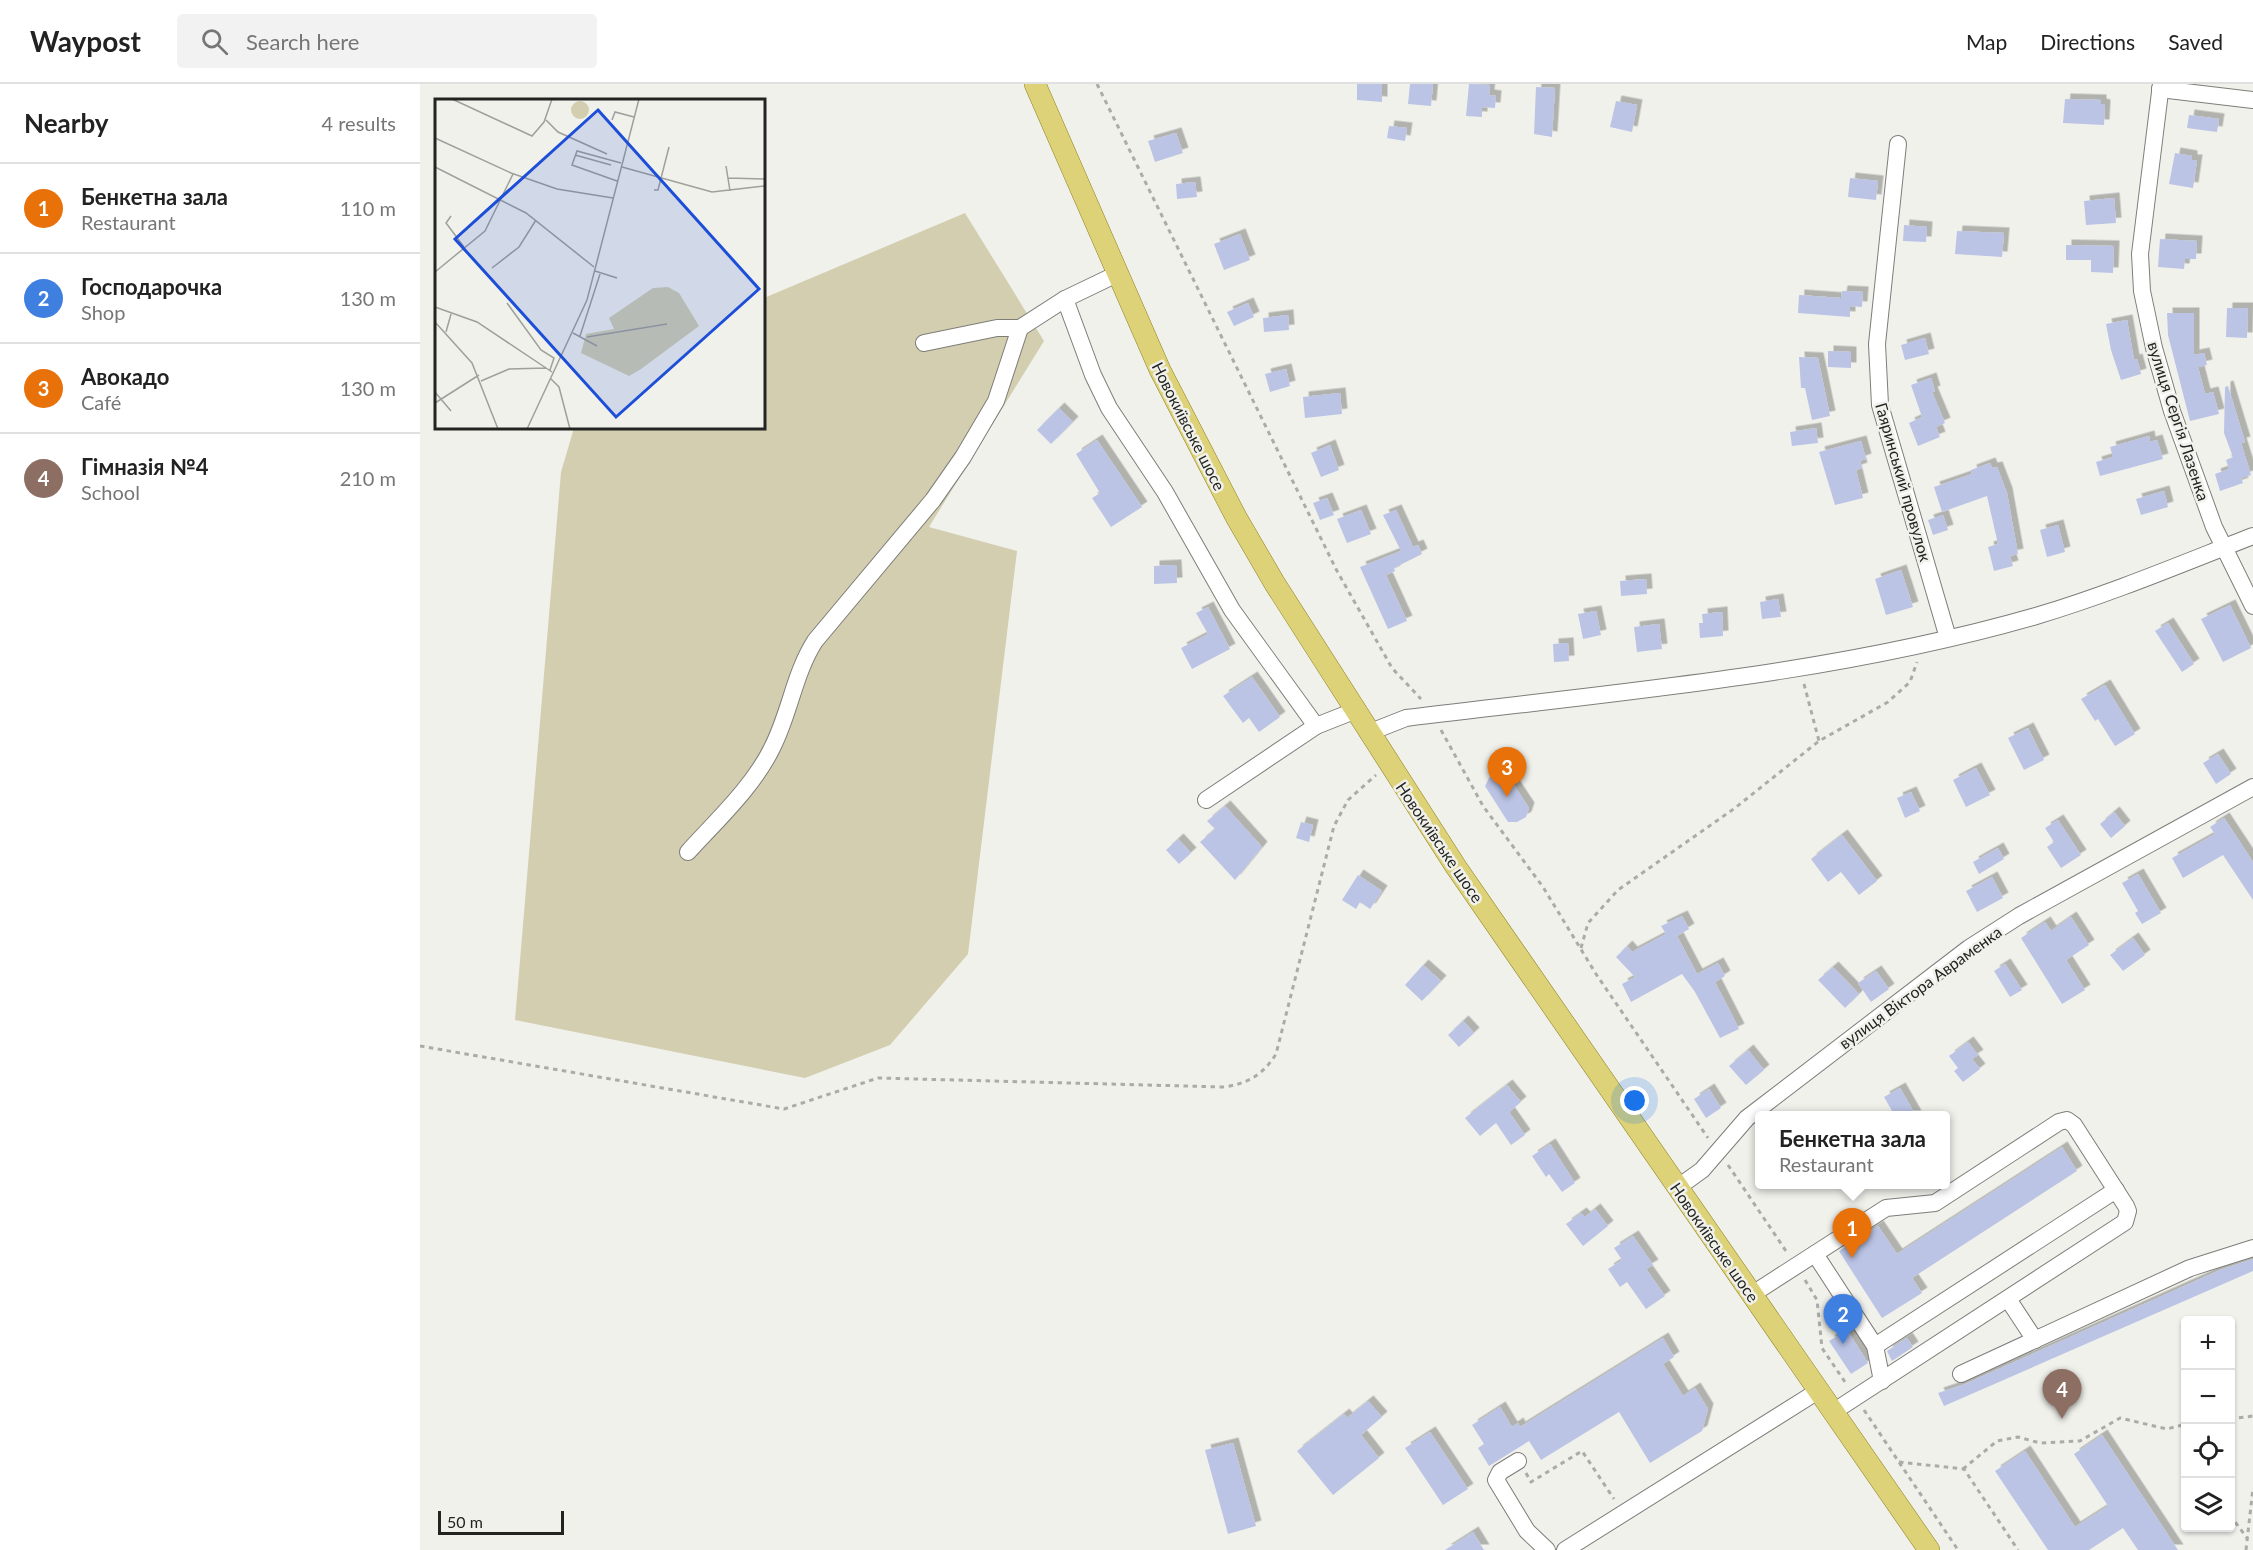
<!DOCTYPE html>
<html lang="en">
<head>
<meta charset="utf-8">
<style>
  :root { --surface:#fff; --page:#f2f2f2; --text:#222; --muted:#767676; --line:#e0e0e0; --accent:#5d71e8 }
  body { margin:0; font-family:Lato,sans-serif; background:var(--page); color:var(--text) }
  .controls { position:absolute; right:18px; bottom:18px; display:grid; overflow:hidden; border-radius:6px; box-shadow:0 2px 4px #0004 }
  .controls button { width:54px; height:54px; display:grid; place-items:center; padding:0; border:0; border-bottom:2px solid var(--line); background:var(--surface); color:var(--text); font:30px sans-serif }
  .scale { position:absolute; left:18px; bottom:15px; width:126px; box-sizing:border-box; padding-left:6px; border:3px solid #232321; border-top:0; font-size:16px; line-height:21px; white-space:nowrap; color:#232321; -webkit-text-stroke:4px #f1f1ec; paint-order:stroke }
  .you { position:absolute; left:1215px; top:1017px; width:21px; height:21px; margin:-15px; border:4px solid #fff; border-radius:50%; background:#1a73e8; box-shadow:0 0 0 9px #1a73e833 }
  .badge { display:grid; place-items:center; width:39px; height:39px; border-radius:50%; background:var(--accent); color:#fff; font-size:20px; font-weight:700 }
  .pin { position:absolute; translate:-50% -50px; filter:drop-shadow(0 2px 3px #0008) }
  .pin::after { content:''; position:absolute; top:32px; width:21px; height:18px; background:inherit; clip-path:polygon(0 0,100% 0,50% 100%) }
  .popup { position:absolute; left:1335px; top:1027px; width:195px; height:78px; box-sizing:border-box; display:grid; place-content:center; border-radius:6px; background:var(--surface); filter:drop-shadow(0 2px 4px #0005); font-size:20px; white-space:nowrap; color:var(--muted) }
  .popup b { font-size:22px; color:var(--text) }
  .popup::after { content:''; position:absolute; left:50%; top:100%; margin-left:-12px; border:12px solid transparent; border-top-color:var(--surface) }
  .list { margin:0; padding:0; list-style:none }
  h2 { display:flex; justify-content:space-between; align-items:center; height:78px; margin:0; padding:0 24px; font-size:26px }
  h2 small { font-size:20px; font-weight:400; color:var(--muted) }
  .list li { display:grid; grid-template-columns:39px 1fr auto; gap:18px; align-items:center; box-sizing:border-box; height:90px; padding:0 24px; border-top:2px solid var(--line) }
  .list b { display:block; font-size:22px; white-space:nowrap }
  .list p { margin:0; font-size:20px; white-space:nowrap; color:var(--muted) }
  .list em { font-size:20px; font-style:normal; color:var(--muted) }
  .icon { flex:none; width:33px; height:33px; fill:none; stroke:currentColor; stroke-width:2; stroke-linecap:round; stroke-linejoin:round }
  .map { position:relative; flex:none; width:1833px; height:1466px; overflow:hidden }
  header { display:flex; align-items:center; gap:36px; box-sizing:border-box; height:84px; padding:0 30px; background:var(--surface); border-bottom:2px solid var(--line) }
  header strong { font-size:28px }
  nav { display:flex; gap:33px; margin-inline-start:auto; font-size:21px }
  .search { width:420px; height:54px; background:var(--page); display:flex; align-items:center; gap:15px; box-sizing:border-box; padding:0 21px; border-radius:6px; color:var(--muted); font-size:22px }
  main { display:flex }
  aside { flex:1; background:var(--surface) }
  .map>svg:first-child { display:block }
</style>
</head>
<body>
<header>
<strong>Waypost</strong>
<div class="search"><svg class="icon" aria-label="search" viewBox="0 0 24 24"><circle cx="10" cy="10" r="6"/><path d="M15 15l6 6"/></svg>Search here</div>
<nav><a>Map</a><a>Directions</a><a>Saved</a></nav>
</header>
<main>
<aside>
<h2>Nearby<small>4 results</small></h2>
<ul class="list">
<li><span class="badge" style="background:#e8710a">1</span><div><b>Бенкетна зала</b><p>Restaurant</p></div><em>110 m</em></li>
<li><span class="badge" style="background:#3f7fe0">2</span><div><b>Господарочка</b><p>Shop</p></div><em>130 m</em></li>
<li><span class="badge" style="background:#e8710a">3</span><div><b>Авокадо</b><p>Café</p></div><em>130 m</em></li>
<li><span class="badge" style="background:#8d6e63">4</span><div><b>Гімназія №4</b><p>School</p></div><em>210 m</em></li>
</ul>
</aside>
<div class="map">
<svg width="1833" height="1466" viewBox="0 0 1833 1466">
  <defs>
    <filter id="shadow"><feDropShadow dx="5.5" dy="-5.5" stdDeviation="0" flood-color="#0004"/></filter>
  </defs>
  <rect width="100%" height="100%" fill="#f1f1ec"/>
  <!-- green -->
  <polygon fill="#d2ceaf" points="545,129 624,257 509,443 597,467 548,870 470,961 385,994 95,936 141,388 154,344 344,344 344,214"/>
  <!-- building -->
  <g fill="#bbc4e5" filter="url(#shadow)">
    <polygon points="937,0 962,0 962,18 937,16"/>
    <polygon points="990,0 1013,0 1011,22 988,20"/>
    <polygon points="1049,0 1070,1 1069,11 1076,12 1075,24 1062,23 1062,33 1046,32"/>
    <polygon points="1116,3 1135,4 1132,53 1114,50"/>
    <polygon points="1645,15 1681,16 1681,20 1685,21 1684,41 1643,39"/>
    <polygon points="1196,17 1217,21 1212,48 1190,43"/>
    <polygon points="1769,31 1799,35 1797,48 1767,44"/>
    <polygon points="969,42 987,44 985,57 967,54"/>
    <polygon points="756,49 763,69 735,78 728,57"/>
    <polygon points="1755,69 1772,72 1772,76 1777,76 1773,104 1749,100"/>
    <polygon points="1430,94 1458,97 1456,116 1428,113"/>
    <polygon points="775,98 777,113 757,115 756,100"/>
    <polygon points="1694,114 1696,139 1666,141 1664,117"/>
    <polygon points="1484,141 1507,143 1506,158 1483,157"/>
    <polygon points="1537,147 1584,149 1582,173 1535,170"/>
    <polygon points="820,150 830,176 804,186 794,160"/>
    <polygon points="1740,155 1777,157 1776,175 1765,175 1764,185 1738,183"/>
    <polygon points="1646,161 1694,162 1693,189 1671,188 1671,176 1646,176"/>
    <polygon points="1422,207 1443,208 1442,223 1430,222 1430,233 1378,229 1379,211 1421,214"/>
    <polygon points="828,219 834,233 814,242 807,228"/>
    <polygon points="1807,224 1828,224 1827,254 1806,253"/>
    <polygon points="1747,229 1774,229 1774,271 1784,269 1787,281 1778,283 1785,310 1793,308 1799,330 1770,337 1748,251"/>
    <polygon points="868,231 869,246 844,248 843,234"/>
    <polygon points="1707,236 1714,276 1717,275 1721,290 1701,296 1691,266 1686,240"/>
    <polygon points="1505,254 1509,270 1485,276 1481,261"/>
    <polygon points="1408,267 1431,268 1431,284 1408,283"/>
    <polygon points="1379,273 1398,274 1410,332 1392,336 1385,304 1381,304"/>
    <polygon points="866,285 870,302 850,308 845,290"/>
    <polygon points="1511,294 1515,307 1512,308 1525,339 1516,343 1520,353 1498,362 1489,339 1502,333 1491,301"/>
    <polygon points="1808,302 1825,358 1821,359 1831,391 1821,394 1823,399 1800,407 1795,390 1809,385 1806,376 1813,373 1804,349 1805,303"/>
    <polygon points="920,309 922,330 885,334 883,313"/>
    <polygon points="639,324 653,338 631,360 617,346"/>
    <polygon points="1396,344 1398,359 1372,362 1370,348"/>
    <polygon points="1729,352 1730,358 1737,356 1743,375 1680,392 1676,378 1693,373 1690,363"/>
    <polygon points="677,356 722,423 691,443 672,414 680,409 656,370"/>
    <polygon points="1441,357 1446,375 1440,377 1442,384 1436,386 1443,414 1415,421 1399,368"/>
    <polygon points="910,361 919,386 901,393 891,369"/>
    <polygon points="1570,379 1572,384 1577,383 1587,409 1598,470 1590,472 1593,482 1574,487 1568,463 1578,460 1567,412 1522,428 1514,403 1552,390 1551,386"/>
    <polygon points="1744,407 1748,423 1721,431 1716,415"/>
    <polygon points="907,414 914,431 900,436 893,419"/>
    <polygon points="941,426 951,450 927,459 917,435"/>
    <polygon points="976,426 993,463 998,461 1002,470 974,484 975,487 966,491 987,537 968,545 940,483 981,467 963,431"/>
    <polygon points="1523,431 1528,446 1513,451 1508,436"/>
    <polygon points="1638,441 1645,468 1627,473 1620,446"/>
    <polygon points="756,481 757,499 734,500 734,482"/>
    <polygon points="1481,486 1493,523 1466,531 1455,495"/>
    <polygon points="1226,495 1227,510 1201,512 1200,497"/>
    <polygon points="1358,515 1361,533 1342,535 1340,518"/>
    <polygon points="1810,521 1831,564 1803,578 1781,535"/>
    <polygon points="788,523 810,565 772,585 761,564 788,550 776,529"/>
    <polygon points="1176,527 1181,551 1163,555 1158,530"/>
    <polygon points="1302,528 1303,552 1280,554 1279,539 1283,539 1282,530"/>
    <polygon points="1748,539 1774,580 1762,588 1735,547"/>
    <polygon points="1239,540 1242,565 1217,568 1214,543"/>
    <polygon points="1148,559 1149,577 1134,578 1133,560"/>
    <polygon points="832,593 860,633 839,648 829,634 823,639 803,612"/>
    <polygon points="1685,601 1715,650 1695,662 1678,635 1675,637 1661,615"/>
    <polygon points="1608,644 1624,676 1604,686 1588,654"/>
    <polygon points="1798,670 1811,690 1796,700 1783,679"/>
    <polygon points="1556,684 1570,711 1546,723 1533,696"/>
    <polygon points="1077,688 1086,689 1109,724 1106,733 1097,738 1088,738 1065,702 1069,694"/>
    <polygon points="1491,708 1500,727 1485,734 1477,714"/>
    <polygon points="805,722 842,763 815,796 780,758 795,745 787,737"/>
    <polygon points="1694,728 1705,742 1691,754 1680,740"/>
    <polygon points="1804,734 1833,778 1833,816 1803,771 1763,794 1752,774 1795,750 1790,743"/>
    <polygon points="1638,736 1661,771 1641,784 1627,763 1634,758 1625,744"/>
    <polygon points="881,738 893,741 889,758 876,754"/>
    <polygon points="1422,751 1457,797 1439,811 1421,788 1408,798 1391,775"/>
    <polygon points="758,755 771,769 759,780 746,766"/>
    <polygon points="1578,764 1584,775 1559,790 1553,778"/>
    <polygon points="1718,790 1741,829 1722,840 1715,829 1718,827 1702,799"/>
    <polygon points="938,791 962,807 950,825 940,818 936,825 922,816"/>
    <polygon points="1572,793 1583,814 1557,828 1546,807"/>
    <polygon points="1262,832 1269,845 1257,852 1277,890 1298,879 1305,892 1295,898 1319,945 1300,954 1275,908 1262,890 1211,918 1202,900 1215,893 1196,873 1207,862 1212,868 1246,850 1241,842"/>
    <polygon points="1651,833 1669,861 1646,876 1665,906 1642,920 1601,854 1625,838 1631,847"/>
    <polygon points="1713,854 1725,871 1703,887 1690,871"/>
    <polygon points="1585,880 1602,906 1590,913 1574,887"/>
    <polygon points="1003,881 1021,897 1002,917 985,901"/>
    <polygon points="1413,883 1439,910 1425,924 1398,896"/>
    <polygon points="1456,887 1469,905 1451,918 1438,899"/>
    <polygon points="1043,937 1054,949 1039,963 1028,951"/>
    <polygon points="1548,958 1558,971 1552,975 1560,985 1543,998 1534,987 1538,984 1529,972"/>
    <polygon points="1328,966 1344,986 1326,1001 1309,982"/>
    <polygon points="1087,1001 1101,1018 1089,1028 1105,1051 1091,1061 1076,1039 1060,1052 1045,1034"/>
    <polygon points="1480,1004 1496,1032 1475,1032 1464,1013"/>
    <polygon points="1289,1005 1301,1024 1286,1034 1274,1015"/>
    <polygon points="1130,1060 1155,1099 1142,1108 1129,1090 1126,1093 1112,1072"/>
    <polygon points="1642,1063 1657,1087 1492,1194 1502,1209 1462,1234 1419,1167 1458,1142 1477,1170"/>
    <polygon points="1175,1125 1188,1142 1163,1162 1146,1140 1161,1129 1165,1133"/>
    <polygon points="1213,1152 1233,1181 1226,1185 1245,1212 1226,1225 1207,1198 1200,1203 1188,1185 1202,1176 1194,1164"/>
    <polygon points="1833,1175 1833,1187 1524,1322 1518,1309 1545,1300 1800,1186"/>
    <polygon points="1427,1246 1448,1279 1431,1290 1409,1257"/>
    <polygon points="1243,1254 1254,1273 1243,1280 1263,1312 1275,1304 1288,1325 1282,1347 1230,1379 1199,1328 1121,1376 1109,1357 1069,1382 1058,1364 1064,1360 1052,1341 1080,1323 1092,1343 1098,1339 1100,1343"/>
    <polygon points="1487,1254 1493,1263 1472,1277 1467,1267"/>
    <polygon points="948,1317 962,1333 941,1351 959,1374 913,1411 877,1367 924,1330 927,1334"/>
    <polygon points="1010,1348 1048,1405 1023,1421 985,1364"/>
    <polygon points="1682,1351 1758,1466 1718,1466 1703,1444 1669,1466 1628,1466 1575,1387 1605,1367 1655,1443 1688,1422 1654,1370"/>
    <polygon points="813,1359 836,1442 808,1450 785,1366"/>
    <polygon points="1053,1448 1064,1466 1025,1466"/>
  </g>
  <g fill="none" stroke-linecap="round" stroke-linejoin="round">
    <defs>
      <g id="minor">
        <polyline points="1741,0 1720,170 1722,207 1734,264 1752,327 1794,443 1833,522"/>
        <polyline points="1740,5 1833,16"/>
        <polyline points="1478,60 1457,260 1460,321 1528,554"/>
        <polyline points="645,215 673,291 689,324 745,408 812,526 896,642"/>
        <polyline points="504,259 577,244 600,244 645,215 697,190"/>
        <path d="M948,649L986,634C1197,608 1411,591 1616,532C1690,510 1761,480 1833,452"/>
        <polyline points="786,716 896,642 934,627"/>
        <path d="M268,768C297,736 333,703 352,664C370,629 374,590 395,557L513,416L543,373L576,317L600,244"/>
        <polyline points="1257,1104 1282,1086 1327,1034 1549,864 1599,832 1833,703"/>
        <polyline points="1395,1170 1455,1262 1462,1297"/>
        <polyline points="1331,1211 1466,1124 1515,1119 1639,1038 1647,1036 1654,1041 1706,1122 1708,1127 1705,1138 1413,1328"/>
        <polyline points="1588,1215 1615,1256"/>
        <polyline points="1455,1262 1696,1106"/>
        <polyline points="1541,1290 1770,1184 1833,1164"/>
        <polyline points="1098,1377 1080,1388 1076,1396 1107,1447 1127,1466"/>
        <polyline points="1145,1466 1398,1307"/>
      </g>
      <polyline id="major" points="615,0 740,286 816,433 855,500 1036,783 1509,1466"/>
    </defs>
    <!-- minor casing -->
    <use href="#minor" stroke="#7e7d79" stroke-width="18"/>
    <!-- major casing -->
    <use href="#major" stroke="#8e8120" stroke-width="22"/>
    <!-- path -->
    <g stroke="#ababa7" stroke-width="3" stroke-dasharray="4.5 4.5" stroke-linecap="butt">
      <polyline points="677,0 917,487 972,584 1001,615"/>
      <polyline points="1384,600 1399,657"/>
      <polyline points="1021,646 1063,722 1123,803 1176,890 1288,1054"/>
      <polyline points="1161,864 1168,839 1198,806 1315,724 1399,657 1468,618 1490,598 1497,578"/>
      <path d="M0,962L364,1025L458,994L803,1003C827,1000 843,991 856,970L914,742L928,716L956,691"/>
      <polyline points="1308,1081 1368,1170"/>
      <polyline points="1385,1196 1397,1216 1402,1264 1427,1301"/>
      <polyline points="1444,1326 1538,1466"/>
      <polyline points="1810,1335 1833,1332"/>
      <polyline points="1761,1341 1766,1350"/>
      <polyline points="1479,1378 1544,1385 1598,1466"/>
      <polyline points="1543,1385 1577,1357 1598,1353 1620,1359 1660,1357 1700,1334 1747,1345 1766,1340"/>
      <polyline points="1106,1389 1111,1398 1162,1367 1194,1415"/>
      <polyline points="1810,1431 1827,1454"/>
      <polyline points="1826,1466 1833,1404"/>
    </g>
    <!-- minor -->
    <use href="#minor" stroke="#fff" stroke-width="16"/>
    <!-- major -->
    <use href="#major" stroke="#ded279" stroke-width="21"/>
  </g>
  <g text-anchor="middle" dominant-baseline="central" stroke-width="5" stroke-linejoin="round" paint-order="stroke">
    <!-- street labels -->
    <g font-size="16" fill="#232321" stroke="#f1f1ec">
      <text transform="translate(1759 337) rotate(72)">вулиця Сергія Лазенка</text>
      <text transform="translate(769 342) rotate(63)">Новокиївське шосе</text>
      <text transform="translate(1484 398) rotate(74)">Гаяринський провулок</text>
      <text transform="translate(1020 758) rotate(56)">Новокиївське шосе</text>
      <text transform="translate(1500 903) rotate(-36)">вулиця Віктора Авраменка</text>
      <text transform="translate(1295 1158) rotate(55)">Новокиївське шосе</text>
    </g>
  </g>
  <!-- overview -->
  <g transform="translate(15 15)">
    <rect width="330" height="330" fill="#f1f1ec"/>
    <path d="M136 11a9 9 0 1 1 18 0a9 9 0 1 1-18 0ZM233,188L244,194L264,227L206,270L194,277L146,254L151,235L179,230L174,219L218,189Z" fill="#d2ceaf"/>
    <path fill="none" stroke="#9f9f9b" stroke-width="1.5" d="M17,0L97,37L109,23L117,0M111,21L123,33L172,55M177,21L180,13L199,18M0,39L76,74L122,90L178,99M140,56L176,66M291,67L295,92M0,68L91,114L159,168M187,68L277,93L330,87M293,79L330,80M182,82L137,66L142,52L186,64M219,91H223L234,48M16,117L11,124L29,148M57,169L84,148L101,121M160,172L182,179M0,173L50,132L78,75M72,204L106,251L119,259L115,271M0,208L42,223L117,273M0,223L37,264L63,330M11,233L16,215M138,234L162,247M145,237L165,175M152,238L232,225M116,280L124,288L135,330M46,282L74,270L111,269M0,293L16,312M0,304L44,276M92,330L152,201L204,0"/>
    <path fill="#1d4ed8" fill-opacity="0.15" stroke="#1d4ed8" stroke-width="3" d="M163,11L324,190L181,318L20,140Z"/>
    <rect width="330" height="330" fill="none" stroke="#232321" stroke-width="3"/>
  </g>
</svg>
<div class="controls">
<button>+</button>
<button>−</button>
<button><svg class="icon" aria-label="locate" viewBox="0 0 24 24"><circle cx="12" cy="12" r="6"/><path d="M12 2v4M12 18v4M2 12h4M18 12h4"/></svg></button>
<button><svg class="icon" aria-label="layers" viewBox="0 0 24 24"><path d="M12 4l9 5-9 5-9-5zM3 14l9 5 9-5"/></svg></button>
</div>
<div class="scale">50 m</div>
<div class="you"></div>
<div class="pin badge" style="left:1432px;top:1174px;background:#e8710a">1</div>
<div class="popup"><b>Бенкетна зала</b>Restaurant</div>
<div class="pin badge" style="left:1423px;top:1260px;background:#3f7fe0">2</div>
<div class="pin badge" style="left:1087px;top:713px;background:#e8710a">3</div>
<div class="pin badge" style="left:1642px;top:1335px;background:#8d6e63">4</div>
</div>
</main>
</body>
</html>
